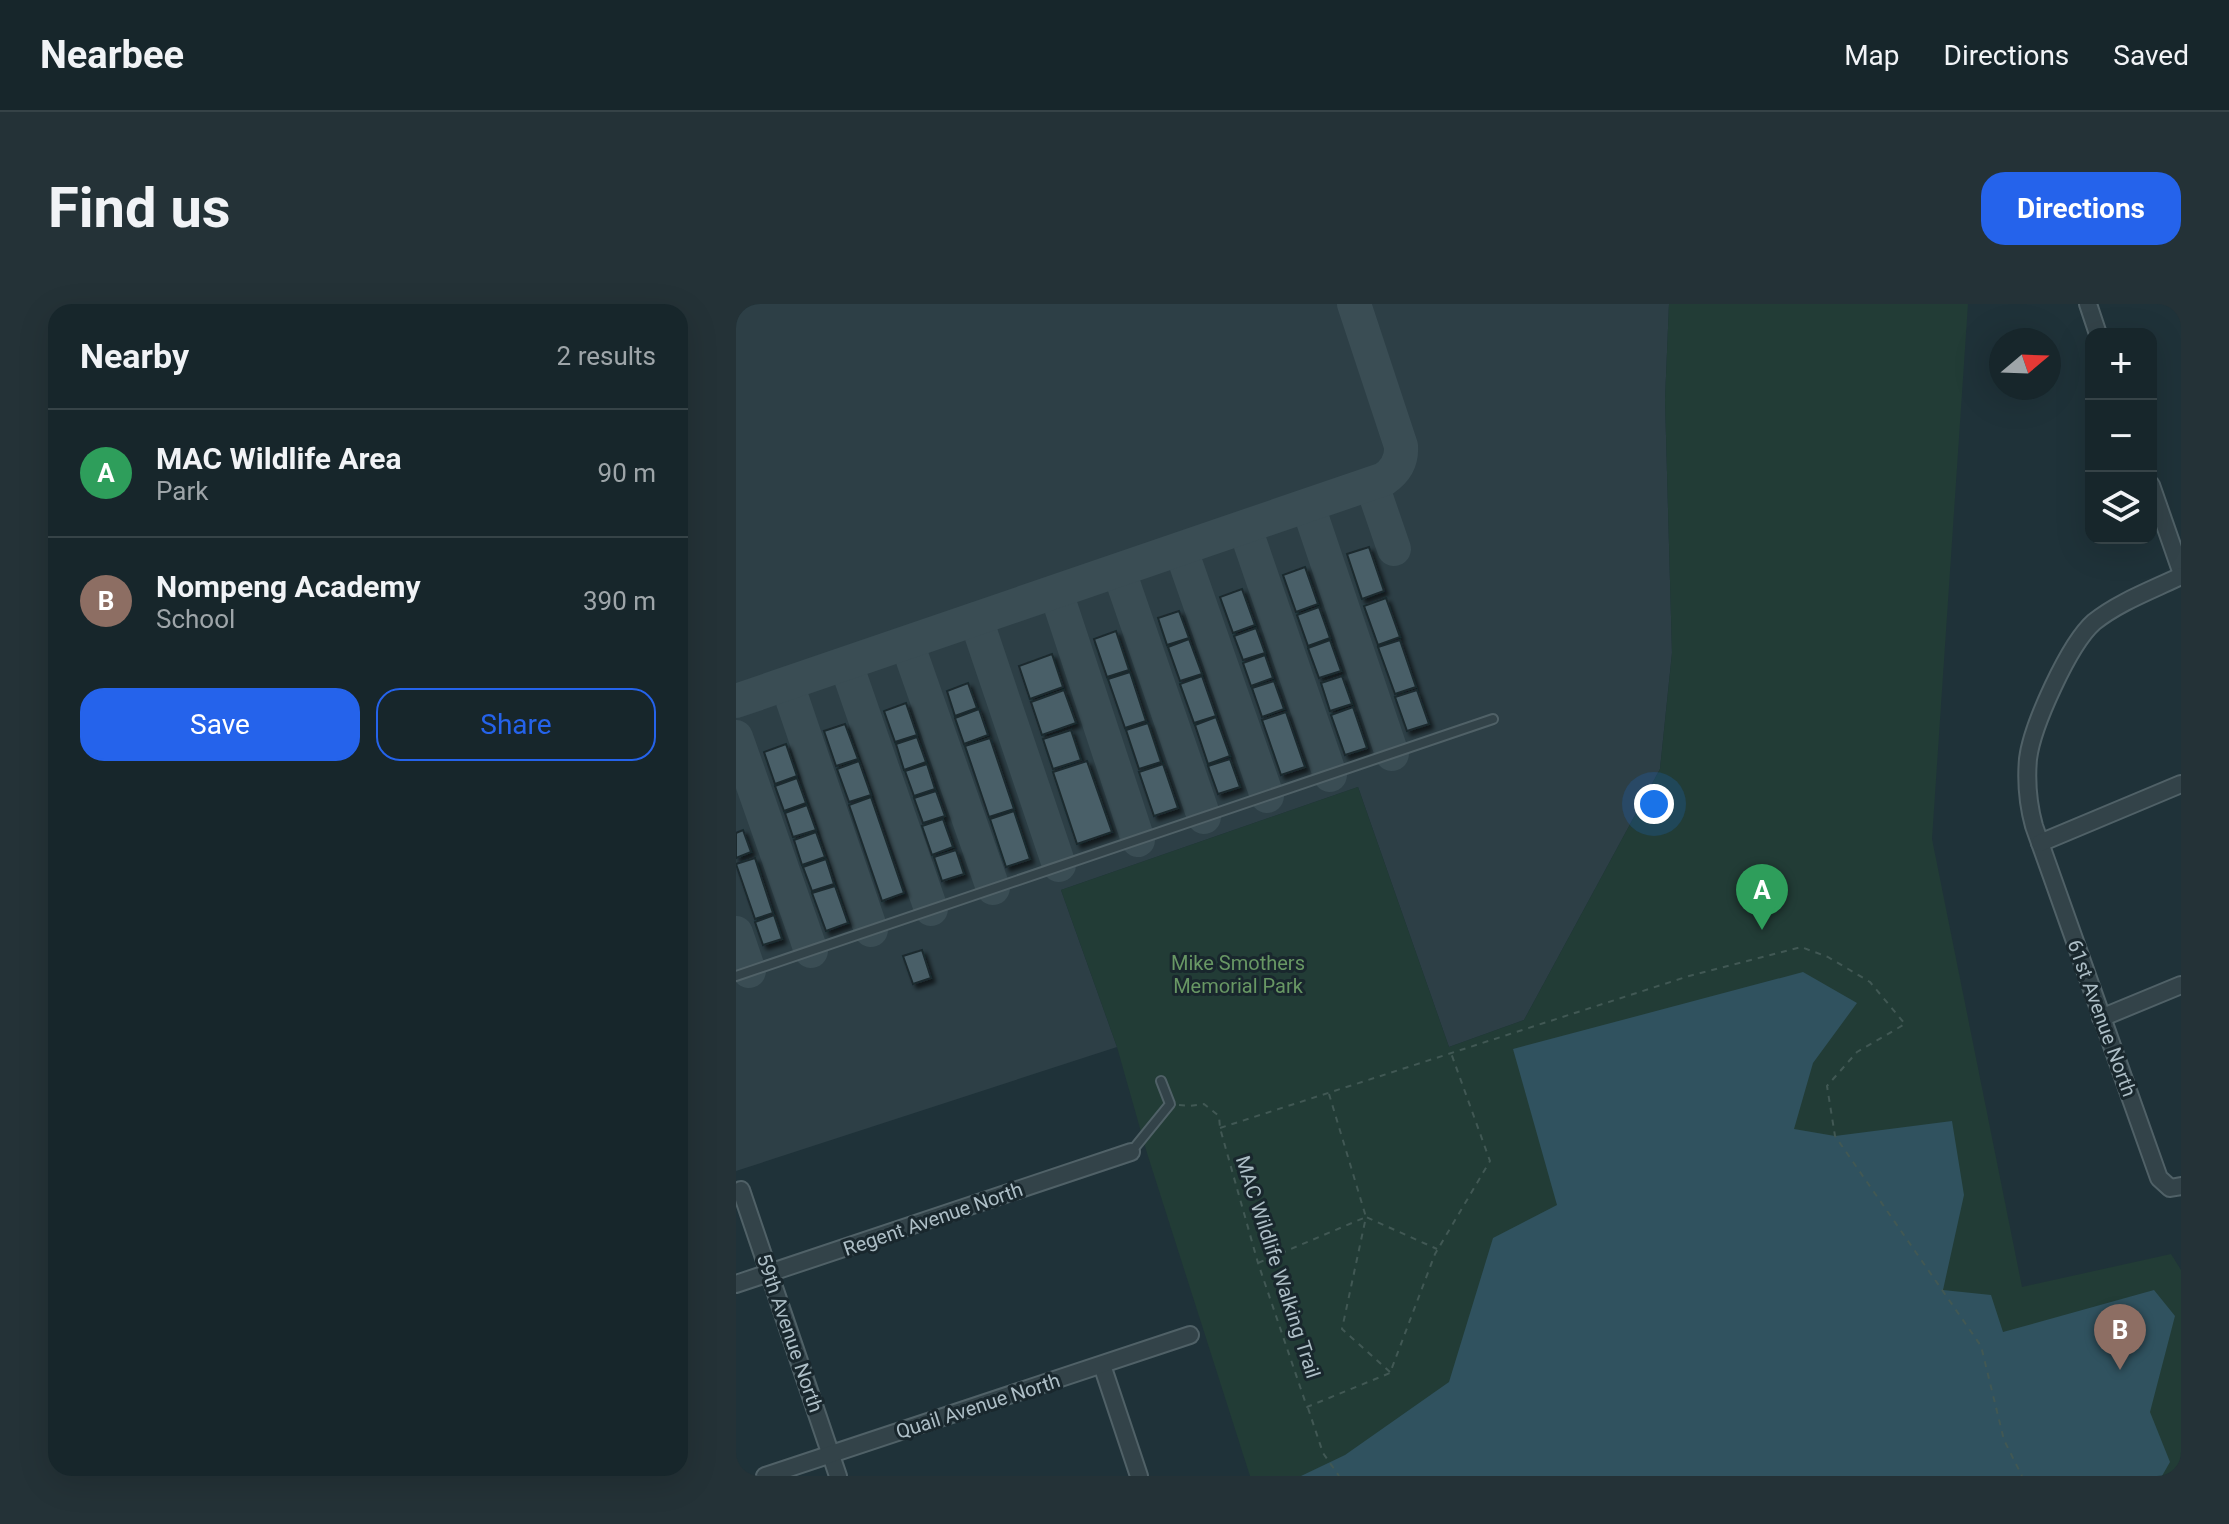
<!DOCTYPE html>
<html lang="en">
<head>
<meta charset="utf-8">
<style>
  :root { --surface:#17262b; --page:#243237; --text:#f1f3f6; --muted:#9ea5a9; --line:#364347; --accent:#2563eb }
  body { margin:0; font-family:Roboto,sans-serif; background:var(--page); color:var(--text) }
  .controls { position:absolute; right:24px; top:24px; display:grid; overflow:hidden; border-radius:16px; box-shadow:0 8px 32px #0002 }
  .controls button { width:72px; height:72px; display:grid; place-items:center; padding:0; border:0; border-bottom:2px solid var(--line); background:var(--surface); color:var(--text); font:40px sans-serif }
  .compass { position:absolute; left:1253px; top:24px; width:72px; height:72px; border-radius:50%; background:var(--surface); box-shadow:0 8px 32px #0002; rotate:71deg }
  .you { position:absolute; left:918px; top:500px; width:28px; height:28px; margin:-20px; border:6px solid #fff; border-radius:50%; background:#1a73e8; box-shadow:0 0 0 12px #1a73e833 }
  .badge { display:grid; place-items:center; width:52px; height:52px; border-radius:50%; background:var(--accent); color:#fff; font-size:26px; font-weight:700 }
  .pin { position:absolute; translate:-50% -66px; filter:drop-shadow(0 2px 4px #0008) }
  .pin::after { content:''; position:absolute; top:42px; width:28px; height:24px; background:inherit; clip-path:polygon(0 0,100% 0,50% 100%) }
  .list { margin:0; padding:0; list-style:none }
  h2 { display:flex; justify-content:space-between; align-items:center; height:104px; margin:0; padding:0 32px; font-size:34px }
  h2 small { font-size:26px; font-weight:400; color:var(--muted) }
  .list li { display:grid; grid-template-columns:52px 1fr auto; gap:24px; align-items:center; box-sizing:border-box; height:128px; padding:0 32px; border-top:2px solid var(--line) }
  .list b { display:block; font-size:30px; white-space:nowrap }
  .list p { margin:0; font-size:26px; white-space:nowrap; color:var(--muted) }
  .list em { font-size:26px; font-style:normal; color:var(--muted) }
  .actions { display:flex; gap:16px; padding:24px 32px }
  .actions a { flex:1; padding:18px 0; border:2px solid var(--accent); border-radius:24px; text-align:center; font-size:28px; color:var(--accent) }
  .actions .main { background:var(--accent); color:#fff }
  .icon { flex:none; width:44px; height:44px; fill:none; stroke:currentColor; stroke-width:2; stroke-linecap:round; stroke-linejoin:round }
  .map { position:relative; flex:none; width:1445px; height:1172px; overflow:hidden; border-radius:24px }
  header { display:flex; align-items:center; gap:48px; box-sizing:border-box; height:112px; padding:0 40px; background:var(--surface); border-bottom:2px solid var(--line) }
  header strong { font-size:38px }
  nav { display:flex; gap:44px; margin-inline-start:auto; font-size:28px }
  .intro { display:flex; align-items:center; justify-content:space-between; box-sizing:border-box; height:192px; padding:0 48px }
  h1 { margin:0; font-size:56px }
  .button { padding:20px 36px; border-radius:24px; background:var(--accent); color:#fff; font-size:28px; font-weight:700 }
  main { display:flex; gap:48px; padding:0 48px }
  aside { flex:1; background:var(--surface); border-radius:24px; box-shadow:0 8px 32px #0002 }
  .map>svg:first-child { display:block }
</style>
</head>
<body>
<header>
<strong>Nearbee</strong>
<nav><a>Map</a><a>Directions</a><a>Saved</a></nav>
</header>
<div class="intro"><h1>Find us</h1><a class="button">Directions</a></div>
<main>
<aside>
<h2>Nearby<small>2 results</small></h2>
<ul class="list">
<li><span class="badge" style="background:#2e9e5b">A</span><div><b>MAC Wildlife Area</b><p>Park</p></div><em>90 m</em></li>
<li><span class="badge" style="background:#8d6e63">B</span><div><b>Nompeng Academy</b><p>School</p></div><em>390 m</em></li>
</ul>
<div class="actions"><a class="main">Save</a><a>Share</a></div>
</aside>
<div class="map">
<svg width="1445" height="1172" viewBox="0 0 1445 1172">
  <defs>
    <filter id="shadow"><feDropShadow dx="4" dy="4" stdDeviation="2" flood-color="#0009"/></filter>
  </defs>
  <rect width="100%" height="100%" fill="#1f3239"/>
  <!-- airport -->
  <polygon fill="#2d3f46" points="0,0 933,0 929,96 936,349 924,465 788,716 713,743 622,483 325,586 381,743 0,867"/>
  <!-- green -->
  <polygon fill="#223c36" points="933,0 1232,0 1196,535 1286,983 1435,950 1445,966 1445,1172 514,1172 411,849 381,743 325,586 622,483 713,743 788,716 924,465 936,349 929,96"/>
  <!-- water -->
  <polygon fill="#30525f" points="1067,668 1121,699 1077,759 1058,825 1099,832 1216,817 1228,891 1207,986 1255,991 1267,1028 1418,986 1439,1012 1414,1108 1434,1158 1426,1172 565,1172 609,1151 713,1078 757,934 821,901 777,745"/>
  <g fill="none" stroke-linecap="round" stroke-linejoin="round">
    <!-- taxiway -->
    <g stroke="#3a4d54" stroke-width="34">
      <polyline points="636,181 658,245"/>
      <polyline points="572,202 656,450"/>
      <polyline points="509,224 594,471"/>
      <polyline points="445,246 531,492"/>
      <polyline points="383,267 468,513"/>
      <polyline points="320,288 402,536"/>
      <polyline points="240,315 323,561"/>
      <polyline points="171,339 257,584"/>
      <polyline points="110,360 195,605"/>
      <polyline points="51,380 135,626"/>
      <path d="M0,397L648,175C660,167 666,156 665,142L618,0"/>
      <polyline points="0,433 75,647"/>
      <polyline points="0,629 13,667"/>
    </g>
  </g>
  <!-- building -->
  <g fill="#4a5f68" stroke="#1b2a2f" stroke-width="2" filter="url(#shadow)">
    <polygon points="633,243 648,287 626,295 611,250"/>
    <polygon points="569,263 582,300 560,308 547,271"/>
    <polygon points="506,285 519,321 497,329 484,293"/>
    <polygon points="650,294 664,333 642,341 628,302"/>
    <polygon points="583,303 594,334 572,342 561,311"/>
    <polygon points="443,307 453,334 431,341 422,314"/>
    <polygon points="520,324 529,349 507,356 498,332"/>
    <polygon points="380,327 393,366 371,373 358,335"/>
    <polygon points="453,335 466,370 444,377 432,343"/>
    <polygon points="594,336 605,367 583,374 572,344"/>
    <polygon points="664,336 680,383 659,390 642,343"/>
    <polygon points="316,350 327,383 294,395 283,362"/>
    <polygon points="529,351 537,374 515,382 507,359"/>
    <polygon points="394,368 410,417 389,424 372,375"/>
    <polygon points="466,372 480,412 458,419 444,380"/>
    <polygon points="606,372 616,400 594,407 585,379"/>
    <polygon points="538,377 548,405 526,413 516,384"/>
    <polygon points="232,379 241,404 219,412 211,387"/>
    <polygon points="328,386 340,419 306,431 295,398"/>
    <polygon points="681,386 693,420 671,427 659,393"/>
    <polygon points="170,399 181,431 159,438 148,407"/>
    <polygon points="617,403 631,444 609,451 595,411"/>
    <polygon points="243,405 252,431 228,440 219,414"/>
    <polygon points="550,408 569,463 545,471 526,416"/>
    <polygon points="480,413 494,452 472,460 459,421"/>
    <polygon points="412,419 425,458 403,465 390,426"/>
    <polygon points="109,420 122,455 100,462 88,427"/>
    <polygon points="335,426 345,456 317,465 307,435"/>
    <polygon points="181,433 190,458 168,466 160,440"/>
    <polygon points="254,434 278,505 253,513 229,442"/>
    <polygon points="50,440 61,472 39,480 28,448"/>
    <polygon points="494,455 504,483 482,490 472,462"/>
    <polygon points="123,457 135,491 113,498 101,465"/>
    <polygon points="351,457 376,528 341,540 317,468"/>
    <polygon points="191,460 199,485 178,492 169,467"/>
    <polygon points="427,460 442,504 418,512 403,468"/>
    <polygon points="61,474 70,499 48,507 39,482"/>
    <polygon points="200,487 209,512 187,519 178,494"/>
    <polygon points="135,493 168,589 146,597 113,501"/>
    <polygon points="71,501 80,526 57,533 49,509"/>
    <polygon points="278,507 294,555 270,563 254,515"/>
    <polygon points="207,515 217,543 196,551 186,522"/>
    <polygon points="7,526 15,548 0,554 0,529"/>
    <polygon points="80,528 89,553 66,561 58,536"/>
    <polygon points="220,546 228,570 206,577 198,553"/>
    <polygon points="19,554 37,609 19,615 0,560"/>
    <polygon points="90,555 98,580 76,587 67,563"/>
    <polygon points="99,582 112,619 90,627 76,589"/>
    <polygon points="38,611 46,635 27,641 19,618"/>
    <polygon points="186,646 195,674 177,680 167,652"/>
  </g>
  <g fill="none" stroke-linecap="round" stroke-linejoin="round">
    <defs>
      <g id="lane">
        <polyline points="0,672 757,415"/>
        <polyline points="395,848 434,800 425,777"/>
      </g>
      <g id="street">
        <polyline points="1352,0 1362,30"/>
        <polyline points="1415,181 1445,267"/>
        <path d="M1445,272C1416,286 1383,298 1358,318C1333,340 1296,422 1292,455C1290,478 1292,500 1298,522L1423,874L1434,884L1445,882"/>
        <polyline points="1304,539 1445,480"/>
        <polyline points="1365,714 1445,681"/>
        <polyline points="5,886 102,1172"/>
        <polyline points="0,980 395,848"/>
        <polyline points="366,1061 403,1172"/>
        <polyline points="29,1172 454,1031"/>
      </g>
    </defs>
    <!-- lane casing -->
    <use href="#lane" stroke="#506167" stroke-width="12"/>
    <!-- street casing -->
    <use href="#street" stroke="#506167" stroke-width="20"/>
    <!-- path -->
    <g stroke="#415854" stroke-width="2" stroke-dasharray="6 6" stroke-linecap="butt">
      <polyline points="443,801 453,802 468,800 483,812 484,824 522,959 571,1103 654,1069 699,950 754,857 715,749"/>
      <polyline points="484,824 953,672 1065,643 1092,653 1134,678 1169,720 1121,748 1091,782 1099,832 1245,1042 1268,1136 1286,1172"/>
      <polyline points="522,959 630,913 593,790"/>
      <polyline points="654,1068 606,1025 630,913 701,945"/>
      <polyline points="572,1104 587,1149 603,1172"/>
    </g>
    <!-- lane -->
    <use href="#lane" stroke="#334349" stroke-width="8"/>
    <!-- street -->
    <use href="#street" stroke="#334349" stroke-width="16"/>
  </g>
  <g text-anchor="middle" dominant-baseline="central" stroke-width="6" stroke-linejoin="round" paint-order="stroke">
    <!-- park labels -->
    <g font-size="20" fill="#689764" stroke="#19272d">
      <text x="502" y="659">Mike Smothers<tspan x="502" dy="23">Memorial Park</tspan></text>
    </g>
    <!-- street labels -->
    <g font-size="20" fill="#adbec6" stroke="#19272d">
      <text transform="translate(1366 714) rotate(70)">61st Avenue North</text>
      <text transform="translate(197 915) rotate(-19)">Regent Avenue North</text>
      <text transform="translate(542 963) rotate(72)">MAC Wildlife Walking Trail</text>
      <text transform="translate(54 1029) rotate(71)">59th Avenue North</text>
      <text transform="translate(242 1102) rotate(-18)">Quail Avenue North</text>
    </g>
  </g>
</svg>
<div class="controls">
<button>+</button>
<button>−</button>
<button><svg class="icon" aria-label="layers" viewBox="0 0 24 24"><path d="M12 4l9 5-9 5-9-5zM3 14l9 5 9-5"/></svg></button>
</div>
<svg class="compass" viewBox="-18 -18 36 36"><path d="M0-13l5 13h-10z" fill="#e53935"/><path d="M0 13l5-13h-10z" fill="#9ea5a9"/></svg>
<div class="you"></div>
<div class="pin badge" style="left:1026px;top:626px;background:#2e9e5b">A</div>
<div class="pin badge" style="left:1384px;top:1066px;background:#8d6e63">B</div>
</div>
</main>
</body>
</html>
